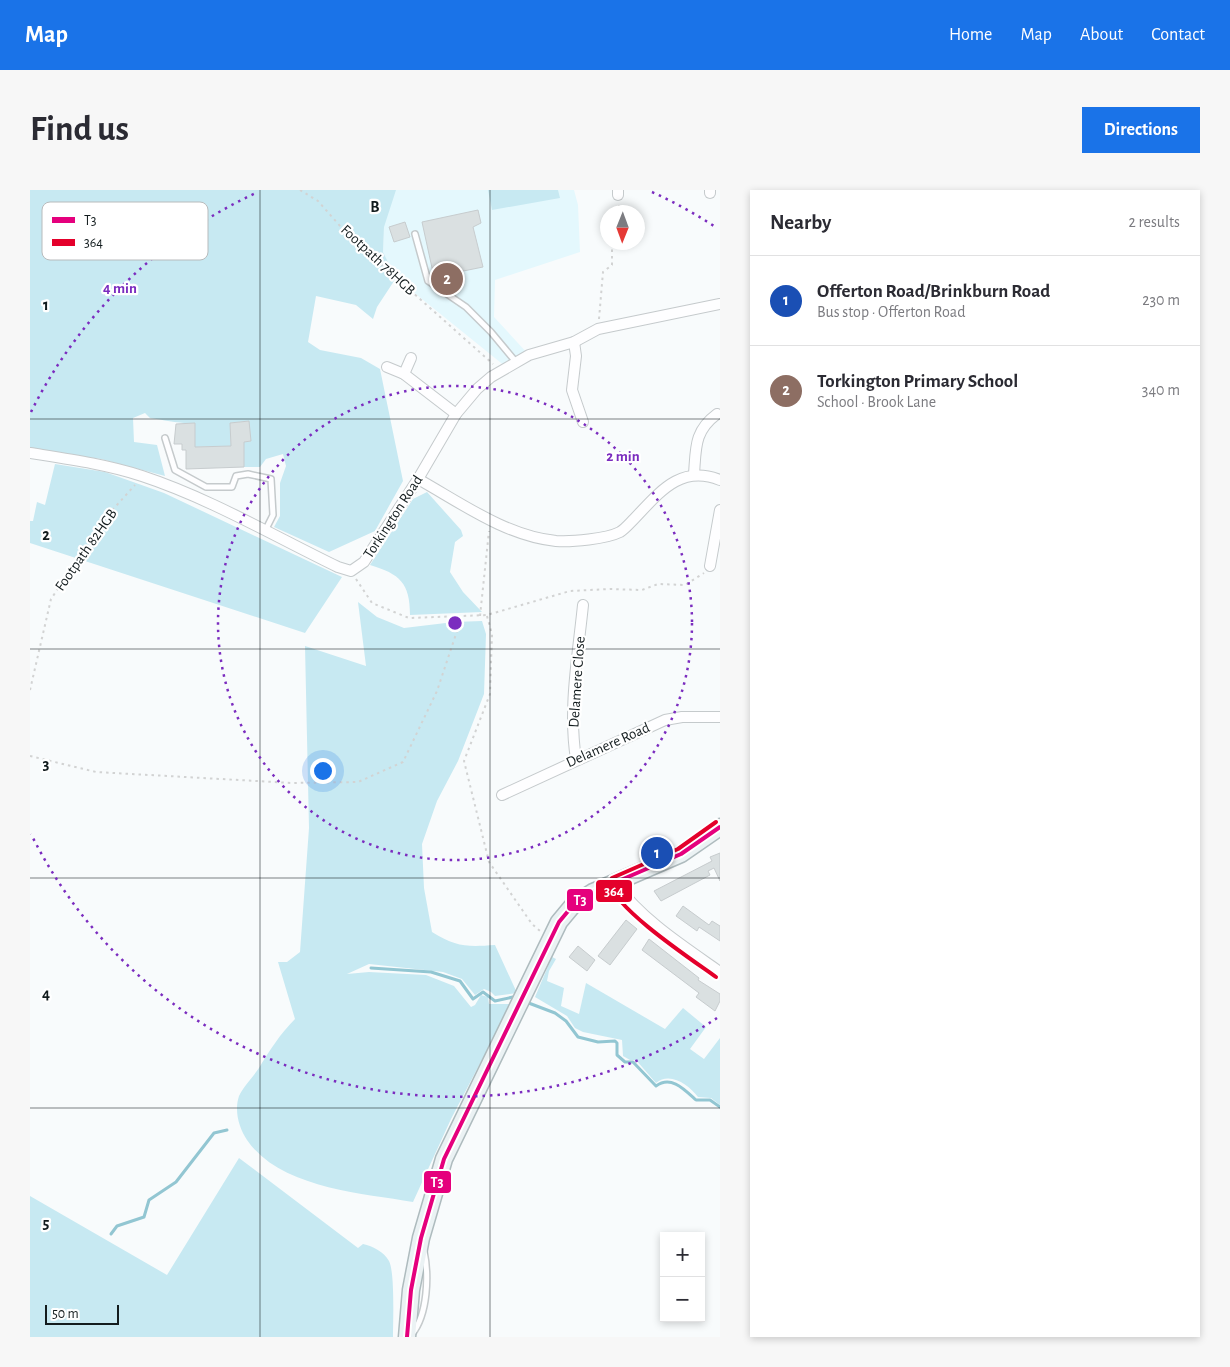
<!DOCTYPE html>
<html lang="en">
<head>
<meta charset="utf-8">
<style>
  :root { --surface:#fff; --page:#f7f7f7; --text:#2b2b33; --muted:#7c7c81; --line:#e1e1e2; --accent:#1a73e8 }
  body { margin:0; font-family:"Alegreya Sans",sans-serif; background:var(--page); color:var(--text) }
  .controls { position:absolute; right:15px; bottom:15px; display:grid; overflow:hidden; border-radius:0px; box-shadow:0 2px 8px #0003 }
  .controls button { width:45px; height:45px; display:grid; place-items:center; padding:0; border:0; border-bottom:1px solid var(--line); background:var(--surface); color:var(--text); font:25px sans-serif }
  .compass { position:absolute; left:570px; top:15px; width:45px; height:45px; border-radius:50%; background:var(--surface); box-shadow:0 2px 8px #0003; rotate:181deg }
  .scale { position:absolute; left:15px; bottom:12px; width:74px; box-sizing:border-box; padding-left:5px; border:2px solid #131c1e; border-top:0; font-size:14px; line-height:18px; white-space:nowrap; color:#131c1e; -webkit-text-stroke:4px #fff; paint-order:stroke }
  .you { position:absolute; left:292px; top:580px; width:18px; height:18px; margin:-12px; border:4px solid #fff; border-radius:50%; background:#1a73e8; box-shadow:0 0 0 8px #1a73e833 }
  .badge { display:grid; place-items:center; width:32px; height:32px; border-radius:50%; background:var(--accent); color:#fff; font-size:16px; font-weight:700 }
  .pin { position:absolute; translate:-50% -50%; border:2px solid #fff; box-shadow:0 1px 5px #0006 }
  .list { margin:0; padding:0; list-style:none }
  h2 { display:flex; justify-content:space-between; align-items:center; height:65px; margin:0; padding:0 20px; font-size:21px }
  h2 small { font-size:16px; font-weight:400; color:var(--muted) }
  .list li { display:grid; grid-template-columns:32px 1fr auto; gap:15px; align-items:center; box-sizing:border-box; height:90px; padding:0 20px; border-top:1px solid var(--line) }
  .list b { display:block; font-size:19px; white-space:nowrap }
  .list p { margin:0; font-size:16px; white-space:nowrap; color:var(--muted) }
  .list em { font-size:16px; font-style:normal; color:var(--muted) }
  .map { position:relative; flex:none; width:690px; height:1147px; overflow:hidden; border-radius:0px }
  header { display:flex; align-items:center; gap:30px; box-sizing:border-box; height:70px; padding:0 25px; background:var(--accent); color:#fff }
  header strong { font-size:24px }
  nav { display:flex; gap:28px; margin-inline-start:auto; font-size:18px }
  .intro { display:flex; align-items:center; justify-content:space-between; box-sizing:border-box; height:120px; padding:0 30px }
  h1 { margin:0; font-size:35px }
  .button { padding:12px 22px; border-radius:0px; background:var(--accent); color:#fff; font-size:18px; font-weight:700 }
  main { display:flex; gap:30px; padding:0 30px }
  aside { flex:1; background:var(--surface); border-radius:0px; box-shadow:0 2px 8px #0003 }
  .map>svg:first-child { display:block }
</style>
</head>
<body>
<header>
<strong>Map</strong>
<nav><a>Home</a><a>Map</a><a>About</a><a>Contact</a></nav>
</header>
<div class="intro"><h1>Find us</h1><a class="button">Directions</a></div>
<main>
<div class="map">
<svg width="690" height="1147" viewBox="0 0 690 1147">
  <rect width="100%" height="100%" fill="#f8fbfc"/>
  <!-- built -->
  <polygon fill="#e4f8fd" points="355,0 544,0 548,15 550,62 465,90 464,127 499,165 476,177 366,88 353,62"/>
  <!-- green -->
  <g fill="#c7e9f2">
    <path d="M0,0H366L354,37L353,62L366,88L347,117L343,129L326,115L286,106L278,152L290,160L331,168L350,179L373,291L345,341L299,362L244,337L250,326V293L256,276L253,264L236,269L230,277H214V252L221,251L218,231L200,233L201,256L165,257L164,233C149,234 135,230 120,228L115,223L103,228L104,252L127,255L135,286L71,269L0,259Z"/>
    <polygon points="458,0 528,0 530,8 462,20"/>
    <polygon points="25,274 75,282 134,303 312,387 275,443 0,353 0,331 3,331 7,312 15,315"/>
    <path d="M397,302L431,340L433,346L425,352L420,382L433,402L452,422L380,425C380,393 370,384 340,375L383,309Z"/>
    <path d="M328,412L347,427L374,438L424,432L452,431L456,444L454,504L428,571L407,611L392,654L394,698L402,742C426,757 437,757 465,755L487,803L465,806L461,802L454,799L445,805L432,789L413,782L339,774L317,784L339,782L396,785L424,796L441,817L445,815L451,805L458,807L459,814H481L421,929L383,1012C330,1003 250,998 217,950C209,938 204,921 209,906C213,897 223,887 229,878C240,860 250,844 265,829L248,772H257L270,762L279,638L275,456L336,476Z"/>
    <path d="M522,767L526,769L519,781L517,791L534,798L531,816L549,824L556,793L635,839L653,818L676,837L660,859L674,869L690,848V915L681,908L668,907C659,895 640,881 626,893L606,870H600L593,866L592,850L553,842L545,838L537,826L505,807Z"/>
    <path d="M209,968L328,1058L333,1054C343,1056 354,1062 359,1071C365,1083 363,1132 363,1147H0V1006L137,1085Z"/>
  </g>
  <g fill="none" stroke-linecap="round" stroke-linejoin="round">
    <!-- stream -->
    <g stroke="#92c6d2" stroke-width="3">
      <polyline points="341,778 401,782 430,791 443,809 453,802 465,811 483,807 487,809"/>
      <path d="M496,812L525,823L536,831L548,847L568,852L585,851L587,853V865L595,872H603L626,896C641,885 654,899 666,910H680L690,917"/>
      <polyline points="81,1044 87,1036 114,1027 119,1010 146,992 184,943 197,940"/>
    </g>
  </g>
  <!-- building -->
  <g fill="#dae0e1" stroke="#c7ccce">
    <polygon points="448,20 451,33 443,37 453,77 404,87 392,32"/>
    <polygon points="375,32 380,47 364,52 359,37"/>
    <polygon points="219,231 221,251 214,252 214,277 156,279 156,260 152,260 152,254 144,254 146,234 165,233 165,257 201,256 200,233"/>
    <polygon points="690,663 690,691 684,678 678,681 680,685 631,711 624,701 682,671 680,667"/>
    <polygon points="653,716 679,735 682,731 690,736 690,751 669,737 667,741 646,726"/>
    <polygon points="596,730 607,739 580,775 568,766"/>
    <polygon points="619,749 669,788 668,790 690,804 690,811 685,821 666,807 669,803 612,760"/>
    <polygon points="548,756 565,770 557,781 539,767"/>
  </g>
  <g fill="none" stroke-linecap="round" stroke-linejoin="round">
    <defs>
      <g id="service">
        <polyline points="385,44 398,91 436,117 461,142 486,172"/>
        <polyline points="135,248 145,280 176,297 202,297 206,286 218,284 241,289 243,325 235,341"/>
        <path d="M382,1144C398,1124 399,1085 394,1061"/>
      </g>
      <g id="minor">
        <polyline points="588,0 588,5"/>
        <polyline points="680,0 680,3"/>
        <polyline points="544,152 546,166 542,200 553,232"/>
        <polyline points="357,177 374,184 426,224"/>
        <polyline points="374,184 381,168"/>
        <path d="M0,263C38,269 75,274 112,286C179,308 244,346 308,377L321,381L334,372L388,289L426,224L447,199L461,187L499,165L544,152L568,139L690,114"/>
        <path d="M664,284C666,258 664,241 687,224"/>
        <path d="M388,289C431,313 476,346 526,351C542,352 576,349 590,342C595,339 600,333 604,329C629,303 650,274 690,290"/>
        <polyline points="680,376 690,320"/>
        <path d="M546,569C538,519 548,465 553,415"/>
        <polyline points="472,605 635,530 652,527 690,527"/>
        <path d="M585,693C612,730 653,756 690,782"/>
      </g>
      <polyline id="primary" points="377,1147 381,1100 391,1048 414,969 529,732 544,714 563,702 651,664 690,637"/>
    </defs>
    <!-- service casing -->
    <use href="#service" stroke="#c5cacc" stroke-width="8"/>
    <!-- minor casing -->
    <use href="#minor" stroke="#c5cacc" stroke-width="12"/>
    <!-- primary casing -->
    <use href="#primary" stroke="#aebbbe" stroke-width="19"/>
    <!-- path -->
    <g stroke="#d2d3d3" stroke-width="2" stroke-dasharray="2.5 4" stroke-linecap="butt">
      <polyline points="270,0 288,11 318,45 463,174"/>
      <polyline points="589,15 589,22"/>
      <polyline points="569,129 573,82 582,75 582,52"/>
      <polyline points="326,389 342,413 379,428 457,425 540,401 580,399 612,400 628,394 655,395 674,383"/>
      <polyline points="450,426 459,341"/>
      <polyline points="457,426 462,444 460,504 434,571 459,672 502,734 510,741"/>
      <polyline points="0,500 21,409 77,326 105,295"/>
      <polyline points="0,566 66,582 262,593 328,592 373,572 407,501 432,426"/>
    </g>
    <!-- service -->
    <use href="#service" stroke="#fefeff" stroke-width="5"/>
    <!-- minor -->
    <use href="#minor" stroke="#fefeff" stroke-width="10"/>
    <!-- primary -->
    <use href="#primary" stroke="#ebf2f4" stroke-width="16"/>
    <defs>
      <polyline id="bus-1" points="377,1147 381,1100 391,1048 414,969 529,732 544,714 563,702 651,664 690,637"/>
      <path id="bus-2" d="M686,787C661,769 588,721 579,693L582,688L648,659L686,632"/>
    </defs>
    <!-- bus-1 casing -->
    <use href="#bus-1" stroke="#fff" stroke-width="8"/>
    <!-- bus-2 casing -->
    <use href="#bus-2" stroke="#fff" stroke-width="8"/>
    <!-- bus-1 -->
    <use href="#bus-1" stroke="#e5007d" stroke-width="4"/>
    <!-- bus-2 -->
    <use href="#bus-2" stroke="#e4002b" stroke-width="4"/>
  </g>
  <!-- grid -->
  <path fill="none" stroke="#131c1e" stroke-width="1" stroke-opacity="0.55" d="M230,0V1147M460,0V1147M0,229H690M0,459H690M0,688H690M0,918H690"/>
  <!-- distance rings -->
  <g fill="none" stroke="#7b2cbf" stroke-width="2.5" stroke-dasharray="2.5 5">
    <circle cx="425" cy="433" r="237"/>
    <path d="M687 828A474 474 0 0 1 1 644M1 222A474 474 0 0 1 228 2M622 2A474 474 0 0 1 687 38"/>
  </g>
  <g text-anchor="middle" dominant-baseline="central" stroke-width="4.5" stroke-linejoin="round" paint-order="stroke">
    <!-- street labels -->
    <g font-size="15" fill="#131c1e" stroke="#fff">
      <text transform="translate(348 70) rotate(43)">Footpath 78HGB</text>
      <text transform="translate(363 327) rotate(-57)">Torkington Road</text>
      <text transform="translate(56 360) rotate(-55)">Footpath 82HGB</text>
      <text transform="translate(547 492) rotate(-86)">Delamere Close</text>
      <text transform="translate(578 555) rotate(-24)">Delamere Road</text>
    </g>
  </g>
  <!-- legend -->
  <rect x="12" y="12" width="166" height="58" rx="8" fill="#fff" stroke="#b8bbbc" stroke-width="1"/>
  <rect x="22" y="27" width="23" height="6" fill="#e5007d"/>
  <rect x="22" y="49" width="23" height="7" fill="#e4002b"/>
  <g font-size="14" fill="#131c1e">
    <text x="54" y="35">T3</text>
    <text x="54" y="57">364</text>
  </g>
  <g font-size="16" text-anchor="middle" font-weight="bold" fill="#131c1e" stroke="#fff" stroke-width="4.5" stroke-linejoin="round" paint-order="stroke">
    <text x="345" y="22">B</text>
    <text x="16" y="120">1</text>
    <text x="16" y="350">2</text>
    <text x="16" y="579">3</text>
    <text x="16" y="809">4</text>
    <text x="16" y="1038">5</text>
  </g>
  <circle cx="425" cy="433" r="8" fill="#7b2cbf" stroke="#fff" stroke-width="2.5"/>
  <g font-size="15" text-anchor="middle" font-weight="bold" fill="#7b2cbf" stroke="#fff" stroke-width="4.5" stroke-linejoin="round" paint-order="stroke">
    <text x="90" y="103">4 min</text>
    <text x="593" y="271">2 min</text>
  </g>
  <g stroke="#fff" stroke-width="2">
    <rect x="565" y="689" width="38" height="24" rx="5" fill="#e4002b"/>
    <rect x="536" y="698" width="28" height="24" rx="5" fill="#e5007d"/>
    <rect x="393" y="980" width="29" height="24" rx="5" fill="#e5007d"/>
  </g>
  <g font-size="14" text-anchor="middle" font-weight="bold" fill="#fff">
    <text x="584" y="706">364</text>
    <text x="550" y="715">T3</text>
    <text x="407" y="997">T3</text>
  </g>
</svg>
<div class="controls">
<button>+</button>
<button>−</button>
</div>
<svg class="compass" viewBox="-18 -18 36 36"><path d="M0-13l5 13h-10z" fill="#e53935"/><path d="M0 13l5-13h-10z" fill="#7c7c81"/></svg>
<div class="scale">50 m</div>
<div class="you"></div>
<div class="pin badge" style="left:627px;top:663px;background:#1a4fb4">1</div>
<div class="pin badge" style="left:417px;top:89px;background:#8d6e63">2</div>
</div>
<aside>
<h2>Nearby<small>2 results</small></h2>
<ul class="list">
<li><span class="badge" style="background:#1a4fb4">1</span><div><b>Offerton Road/Brinkburn Road</b><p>Bus stop · Offerton Road</p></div><em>230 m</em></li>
<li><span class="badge" style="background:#8d6e63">2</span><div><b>Torkington Primary School</b><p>School · Brook Lane</p></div><em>340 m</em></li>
</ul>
</aside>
</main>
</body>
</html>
